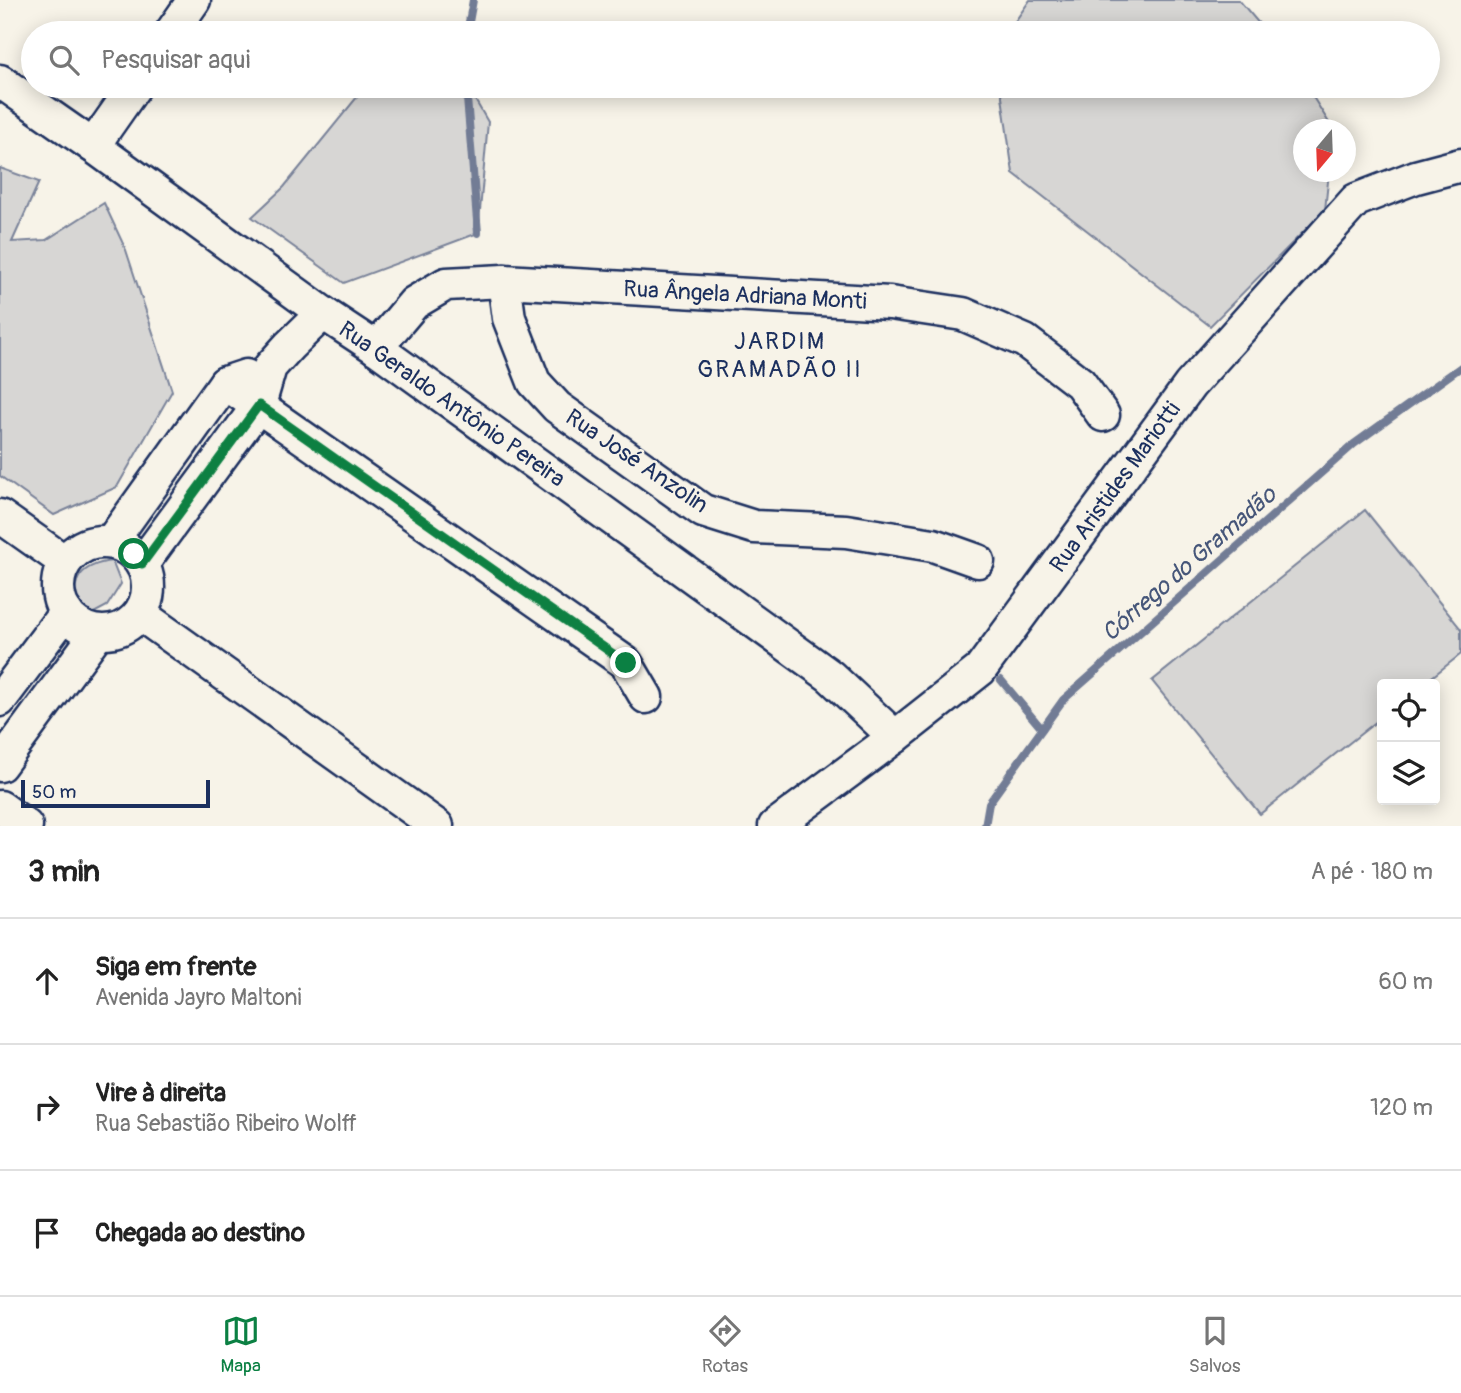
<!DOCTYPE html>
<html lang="pt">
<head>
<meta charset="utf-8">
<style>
  :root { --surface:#fff; --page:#f6f6f6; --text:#222; --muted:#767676; --line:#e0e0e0; --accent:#0b8043 }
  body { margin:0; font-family:Pangolin,sans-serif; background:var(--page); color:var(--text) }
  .controls { position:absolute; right:21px; bottom:21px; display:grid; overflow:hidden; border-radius:7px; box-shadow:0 4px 18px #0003 }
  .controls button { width:63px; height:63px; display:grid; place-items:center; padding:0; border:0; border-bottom:2px solid var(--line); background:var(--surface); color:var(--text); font:35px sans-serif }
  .compass { position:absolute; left:1293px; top:119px; width:63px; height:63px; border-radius:50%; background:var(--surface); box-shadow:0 4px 18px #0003; rotate:199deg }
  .scale { position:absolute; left:21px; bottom:18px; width:189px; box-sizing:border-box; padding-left:7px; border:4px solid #1b2f5e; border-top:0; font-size:19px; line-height:24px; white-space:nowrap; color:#1b2f5e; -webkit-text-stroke:5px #f7f3e8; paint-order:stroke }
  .stop { position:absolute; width:21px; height:21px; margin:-16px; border:5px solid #0b8043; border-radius:50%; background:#fff }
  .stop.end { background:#0b8043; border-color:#fff; box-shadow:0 2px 7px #0008 }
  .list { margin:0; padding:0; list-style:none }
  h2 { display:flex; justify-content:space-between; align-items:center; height:91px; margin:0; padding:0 28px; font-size:30px }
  h2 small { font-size:23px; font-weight:400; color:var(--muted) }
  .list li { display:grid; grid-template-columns:46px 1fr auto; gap:21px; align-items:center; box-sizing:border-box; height:126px; padding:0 28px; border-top:2px solid var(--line) }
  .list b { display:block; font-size:26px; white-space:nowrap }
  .list p { margin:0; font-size:23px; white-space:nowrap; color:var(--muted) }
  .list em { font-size:23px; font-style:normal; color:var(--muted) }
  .icon { flex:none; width:38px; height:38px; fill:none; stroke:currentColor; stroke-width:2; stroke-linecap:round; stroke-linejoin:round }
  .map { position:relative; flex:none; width:1461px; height:826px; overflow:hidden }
  .search { position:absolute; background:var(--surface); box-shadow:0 4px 18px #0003; left:21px; right:21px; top:21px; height:77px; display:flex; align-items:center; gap:18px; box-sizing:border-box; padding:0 24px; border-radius:38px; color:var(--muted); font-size:26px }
  .sheet { height:469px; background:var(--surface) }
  nav { display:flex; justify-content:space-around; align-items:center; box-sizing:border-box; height:98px; border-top:2px solid var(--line); background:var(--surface); font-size:19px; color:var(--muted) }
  nav a { display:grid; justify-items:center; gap:4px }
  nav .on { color:var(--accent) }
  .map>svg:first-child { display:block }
</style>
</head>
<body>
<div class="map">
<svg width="1461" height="826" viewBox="0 0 1461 826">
  <rect width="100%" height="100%" fill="#f7f3e8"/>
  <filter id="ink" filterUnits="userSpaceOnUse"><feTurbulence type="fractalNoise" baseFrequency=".0143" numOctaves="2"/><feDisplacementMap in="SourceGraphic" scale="14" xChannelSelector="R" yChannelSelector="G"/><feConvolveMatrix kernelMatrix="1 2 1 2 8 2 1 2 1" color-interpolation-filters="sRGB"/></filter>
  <g filter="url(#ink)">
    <!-- green -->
    <g fill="#d7d6d4" stroke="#798299" stroke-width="2">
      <polygon points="1030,0 1239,0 1267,33 1007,33"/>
      <polygon points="366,86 467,86 488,122 478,233 344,283 252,217 284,187"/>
      <polygon points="1002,86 1306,86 1333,129 1304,130 1304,172 1329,172 1325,210 1210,326 1013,173 1002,97"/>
      <polygon points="0,168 39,182 12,242 46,240 104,203 126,250 172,391 117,487 54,515 0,476"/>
      <polygon points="1365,510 1461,629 1461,654 1423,684 1382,684 1382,717 1260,814 1152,681"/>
      <path d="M112,561L121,584L107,606L92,614L76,610C71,579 80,565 112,561Z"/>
    </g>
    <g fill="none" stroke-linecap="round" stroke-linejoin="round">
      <!-- stream -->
      <g stroke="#727c95" stroke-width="8">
        <polyline points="467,33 473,0"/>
        <polyline points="466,86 478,233"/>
        <polyline points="1001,680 1042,729"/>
        <polyline points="985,826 989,803 1063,700 1354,444 1461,367"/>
      </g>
      <defs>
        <g id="minor">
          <polyline points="171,33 194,0"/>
          <polyline points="0,81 93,146 323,313 376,348 830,676 895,737"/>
          <polyline points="93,146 135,86"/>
          <polyline points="504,281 509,318 534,382 557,407 703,511 754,527 846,531 933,545 978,561"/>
          <polyline points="376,348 414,303 446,284 504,281 890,303 963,314 1025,341 1080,383 1103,415"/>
          <polyline points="225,383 626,663 646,697"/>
          <polyline points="0,516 65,562"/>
          <polyline points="111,542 225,383 246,376"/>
          <circle cx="103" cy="587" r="45"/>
          <polyline points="142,564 259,405 270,367 289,346 323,313"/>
          <polyline points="140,614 437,826"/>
          <polyline points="0,700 66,612"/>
          <polyline points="0,765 98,632"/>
          <polyline points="0,807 26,826"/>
          <polyline points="775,826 895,737 980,670 1190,385 1356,200 1416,177 1461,165"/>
        </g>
      </defs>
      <!-- minor casing -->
      <use href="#minor" stroke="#1b2f5e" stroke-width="37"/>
      <!-- minor -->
      <use href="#minor" stroke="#f7f3e8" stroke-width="32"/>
    </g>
  </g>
  <g fill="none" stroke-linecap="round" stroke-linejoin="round" filter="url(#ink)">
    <!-- route -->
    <polyline stroke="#0b8043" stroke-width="9" points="134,554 142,564 259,405 626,663"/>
  </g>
  <g text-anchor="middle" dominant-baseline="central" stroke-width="5" stroke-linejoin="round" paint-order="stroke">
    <!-- street labels -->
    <g font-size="23" fill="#1b2f5e" stroke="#f7f3e8">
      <text transform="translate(745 295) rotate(3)">Rua Ângela Adriana Monti</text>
      <text transform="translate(452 404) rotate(35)">Rua Geraldo Antônio Pereira</text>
      <text transform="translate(637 461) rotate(34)">Rua José Anzolin</text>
      <text transform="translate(1115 487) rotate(-54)">Rua Aristides Mariotti</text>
    </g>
    <!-- neighbourhood labels -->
    <g font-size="24" letter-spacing="2" fill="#1b2f5e" stroke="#f7f3e8">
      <text x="780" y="341">JARDIM<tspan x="780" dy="28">GRAMADÃO II</tspan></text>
    </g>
    <!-- water labels -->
    <g font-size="24" font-style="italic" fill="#465679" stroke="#f7f3e8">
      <text transform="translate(1189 564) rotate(-41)">Córrego do Gramadão</text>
    </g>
  </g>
</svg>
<div class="controls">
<button><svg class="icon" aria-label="locate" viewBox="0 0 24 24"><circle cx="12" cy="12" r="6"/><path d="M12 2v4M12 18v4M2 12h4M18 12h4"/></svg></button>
<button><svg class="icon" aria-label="layers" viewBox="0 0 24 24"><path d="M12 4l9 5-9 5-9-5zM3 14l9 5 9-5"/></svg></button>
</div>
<svg class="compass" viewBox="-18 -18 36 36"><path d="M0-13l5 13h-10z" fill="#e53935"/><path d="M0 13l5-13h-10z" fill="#767676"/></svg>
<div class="scale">50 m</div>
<div class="stop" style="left:134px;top:554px"></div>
<div class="stop end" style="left:626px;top:663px"></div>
<div class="search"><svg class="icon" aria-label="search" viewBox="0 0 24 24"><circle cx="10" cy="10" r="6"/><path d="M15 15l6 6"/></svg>Pesquisar aqui</div>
</div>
<section class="sheet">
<h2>3 min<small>A pé · 180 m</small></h2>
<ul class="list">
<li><svg class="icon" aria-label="ahead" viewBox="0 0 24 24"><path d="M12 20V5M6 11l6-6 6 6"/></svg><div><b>Siga em frente</b><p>Avenida Jayro Maltoni</p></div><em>60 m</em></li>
<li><svg class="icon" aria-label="right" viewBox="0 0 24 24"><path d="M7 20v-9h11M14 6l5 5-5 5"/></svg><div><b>Vire à direita</b><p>Rua Sebastião Ribeiro Wolff</p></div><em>120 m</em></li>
<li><svg class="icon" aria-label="arrive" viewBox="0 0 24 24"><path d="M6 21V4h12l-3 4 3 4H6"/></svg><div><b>Chegada ao destino</b></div></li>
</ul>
</section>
<nav>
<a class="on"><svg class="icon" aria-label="map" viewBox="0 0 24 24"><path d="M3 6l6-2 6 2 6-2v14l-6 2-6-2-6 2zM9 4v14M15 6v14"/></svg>Mapa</a>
<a><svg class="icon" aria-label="directions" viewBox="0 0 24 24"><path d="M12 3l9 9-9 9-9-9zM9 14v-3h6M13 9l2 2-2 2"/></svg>Rotas</a>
<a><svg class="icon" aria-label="saved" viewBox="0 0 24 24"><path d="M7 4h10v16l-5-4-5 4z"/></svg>Salvos</a>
</nav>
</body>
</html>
